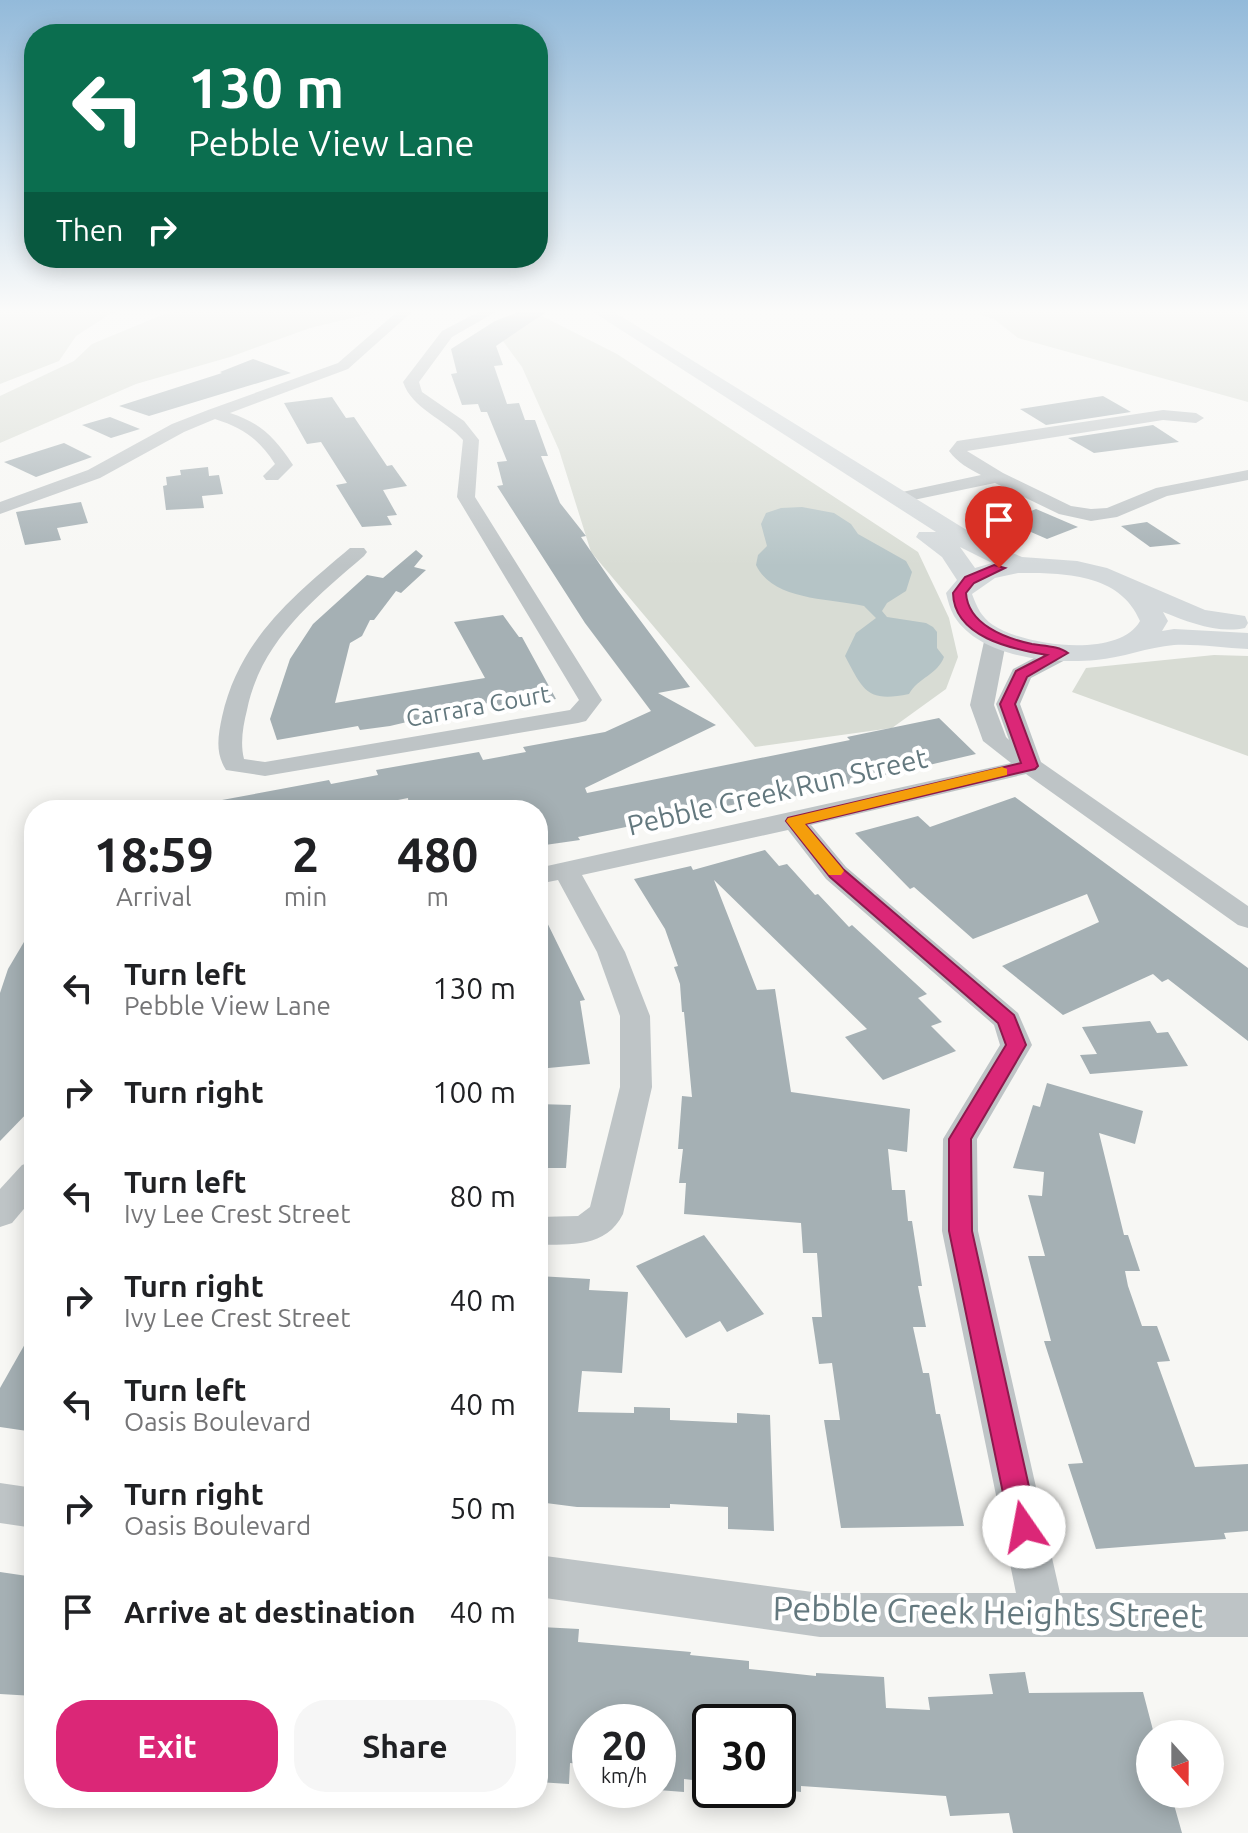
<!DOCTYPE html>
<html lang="en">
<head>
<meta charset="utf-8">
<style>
  body { margin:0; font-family:Ubuntu,sans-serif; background:#f6f6f6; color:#202124; height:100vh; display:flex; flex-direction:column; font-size:30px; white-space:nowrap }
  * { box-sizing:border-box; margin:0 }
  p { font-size:26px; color:#757577 }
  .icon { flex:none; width:44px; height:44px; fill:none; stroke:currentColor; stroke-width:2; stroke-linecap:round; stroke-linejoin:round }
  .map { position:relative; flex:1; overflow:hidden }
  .drawer { position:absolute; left:24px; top:800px; width:524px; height:1008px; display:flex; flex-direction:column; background:#fff; border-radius:32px; box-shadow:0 4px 20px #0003 }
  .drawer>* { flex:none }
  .banner { position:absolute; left:24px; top:24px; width:524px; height:244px; border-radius:32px; box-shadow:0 4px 20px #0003; background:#0b6e4f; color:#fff; overflow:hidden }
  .needle { width:52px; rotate:159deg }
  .buttons { position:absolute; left:1136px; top:1720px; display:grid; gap:16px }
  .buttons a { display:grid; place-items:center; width:88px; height:88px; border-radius:50%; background:#fff; box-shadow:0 4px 20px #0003; font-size:40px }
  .speed { position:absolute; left:572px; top:1704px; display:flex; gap:16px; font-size:40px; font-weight:700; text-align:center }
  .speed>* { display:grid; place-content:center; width:104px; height:104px; border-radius:50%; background:#fff; box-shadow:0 4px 20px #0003; line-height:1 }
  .speed small { font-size:20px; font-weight:400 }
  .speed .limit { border:4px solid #111; border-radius:12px; background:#fff; color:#111 }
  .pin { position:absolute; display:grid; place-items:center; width:68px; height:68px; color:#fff; margin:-82px -34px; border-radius:50% 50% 50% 0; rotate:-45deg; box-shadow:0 0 8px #0007 }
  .pin .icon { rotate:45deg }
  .me { position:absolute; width:88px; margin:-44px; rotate:348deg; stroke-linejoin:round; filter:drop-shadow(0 0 6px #0008) }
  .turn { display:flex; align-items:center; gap:28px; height:168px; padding:0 32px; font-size:36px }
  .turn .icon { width:104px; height:104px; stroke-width:2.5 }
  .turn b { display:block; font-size:56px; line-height:68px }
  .then { display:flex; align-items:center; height:76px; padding:0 32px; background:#0003; gap:16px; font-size:30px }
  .eta { display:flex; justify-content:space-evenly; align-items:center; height:136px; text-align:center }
  .eta b { font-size:48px; font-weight:700; line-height:56px }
  .button { display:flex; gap:16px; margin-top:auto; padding:16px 32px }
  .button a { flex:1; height:92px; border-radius:32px; background:#db2777; color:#fff; font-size:32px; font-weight:700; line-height:92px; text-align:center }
  .button a+a { background:#f6f6f6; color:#202124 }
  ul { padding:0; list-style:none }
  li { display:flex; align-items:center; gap:24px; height:104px; padding:0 32px }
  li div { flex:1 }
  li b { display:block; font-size:30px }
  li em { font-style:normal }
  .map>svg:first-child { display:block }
  .green { fill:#d8dcd4 }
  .water { fill:#b5c4c6 }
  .building { fill:#a5b0b4 }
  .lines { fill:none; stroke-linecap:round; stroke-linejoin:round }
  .minor { fill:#bec4c6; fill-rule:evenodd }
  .major { fill:#d4d9db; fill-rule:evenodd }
  .route { fill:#db2777; stroke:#8e194d; stroke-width:2 }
  .slow { fill:#f59e0b }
  .labels { text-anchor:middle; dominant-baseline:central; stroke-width:8; stroke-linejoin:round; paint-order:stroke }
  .far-street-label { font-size:24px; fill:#63787e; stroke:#fff }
  .street-label { font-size:28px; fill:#63787e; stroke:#fff }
  .near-street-label { font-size:34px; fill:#63787e; stroke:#fff }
</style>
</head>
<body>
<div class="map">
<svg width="1248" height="1833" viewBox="0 0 1248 1833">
  <rect width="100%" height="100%" fill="#f7f7f4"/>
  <g class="green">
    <polygon points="0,310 134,310 110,314 76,336 59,361 0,384"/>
    <polygon points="174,310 385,310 310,328 230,357 136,384 0,443 0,396 74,361 92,344"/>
    <polygon points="978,310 1248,310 1248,402 1018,338 994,319 979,314"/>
    <polygon points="538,314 617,354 918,552 949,618 958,657 946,689 892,728 755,747 591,552 559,450 522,367 500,337"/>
    <polygon points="1214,655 1248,656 1248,756 1072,692 1086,668"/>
  </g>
  <path class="water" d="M802,507l32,6 17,11 7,10 48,27 6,11 -6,19 -19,12 -5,8 5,6 39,6 7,4 4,5v16l7,9c-6,17 -26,21 -35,37 -42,9 -46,-4 -64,-38l11,-23 20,-15 -12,-12c-34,-8 -91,-5 -108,-41l2,-10 9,-9 -6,-22 5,-11 15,-5z"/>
  <g class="building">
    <polygon points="523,310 549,310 496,346 503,365 494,366 507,404 519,403 525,420 535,420 548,456 541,456 560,503 586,536 581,537 616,588 690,687 658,693 716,725 585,788 587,793 850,740 847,737 939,718 976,754 788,798 785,794 578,837 580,840 538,846 538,810 409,810 408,798 348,810 223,810 222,800 329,780 331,784 378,775 376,770 479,752 483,760 526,752 523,747 605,732 651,711 585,623 497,486 503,485 497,462 507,461 487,412 481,412 478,404 462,405 451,374 457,373 451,349 495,321"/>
    <polygon points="253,359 291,373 149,416 119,406 222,373 220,372"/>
    <polygon points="1103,396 1131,412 1046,425 1020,409"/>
    <polygon points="332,397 346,418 354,417 387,466 392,465 407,486 383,490 397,515 387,516 392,525 362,527 336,485 347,483 321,442 307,444 284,403"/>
    <polygon points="110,417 140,429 111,438 82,425"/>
    <polygon points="1153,425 1179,442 1094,453 1068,438"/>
    <polygon points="64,443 92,457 36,477 4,462"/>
    <polygon points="208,467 209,476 219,475 223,494 202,496 204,508 166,510 163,486 167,485 166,477 181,475 180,470"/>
    <polygon points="81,502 88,523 57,528 61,540 25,545 16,512"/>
    <polygon points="1036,509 1078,527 1047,539 1006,521"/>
    <polygon points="1147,522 1181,544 1150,547 1121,526"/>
    <polygon points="416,550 423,556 414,567 426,570 401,593 396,591 374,620 370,620 362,636 350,643 335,703 485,678 454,622 503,615 519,637 522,637 556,699 500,708 496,701 390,726 360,730 358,726 277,740 270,719 290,659 313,624 367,575 383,578"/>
    <polygon points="1015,797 1248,968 1248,1041 1168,979 1162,982 1153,974 1063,1015 1002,966 1099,922 1087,894 973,939 914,887 910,889 855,833 918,816 930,827"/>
    <polygon points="765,850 779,866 787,864 815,895 818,894 849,927 852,925 927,994 918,998 942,1022 931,1026 956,1051 883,1080 845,1037 867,1029 714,880 757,990 775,989 791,1092 910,1109 907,1152 888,1149 892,1190 905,1190 908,1221 912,1221 922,1286 918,1286 926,1327 913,1327 923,1373 929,1373 936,1414 940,1414 964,1526 841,1528 824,1420 840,1420 832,1363 819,1364 812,1317 822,1317 817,1253 803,1253 801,1223 684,1214 686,1183 679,1183 683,1149 678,1149 682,1096 692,1097 684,1012 682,1012 680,984 674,967 678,966 665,929 634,879 691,866 693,870"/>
    <polygon points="538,904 585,1000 580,1001 590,1064 538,1069"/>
    <polygon points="34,925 34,1106 0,1141 0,993 8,969"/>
    <polygon points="1150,1021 1157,1033 1168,1032 1188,1066 1090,1074 1080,1055 1097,1054 1082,1027"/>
    <polygon points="1047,1083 1143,1111 1135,1144 1099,1133 1124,1235 1128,1235 1140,1271 1125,1271 1128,1286 1142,1326 1157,1326 1170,1361 1157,1362 1195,1467 1248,1464 1248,1531 1224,1533 1226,1539 1096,1549 1068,1464 1083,1463 1044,1341 1051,1341 1028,1256 1045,1256 1028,1195 1042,1196 1044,1172 1013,1168 1033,1105 1040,1107"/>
    <polygon points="538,1104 571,1105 566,1168 538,1168"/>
    <polygon points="704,1235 764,1314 727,1332 720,1321 686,1338 636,1266"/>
    <polygon points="538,1276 590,1279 589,1290 628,1292 622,1373 582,1371 578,1412 634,1413 634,1407 670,1408 670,1420 737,1423 737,1413 770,1415 774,1531 728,1529 728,1507 670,1504 670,1508 577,1507 538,1502"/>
    <polygon points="34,1328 34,1432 0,1427 0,1388"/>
    <polygon points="0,1572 34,1577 34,1696 0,1694"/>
    <polygon points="541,1627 579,1629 578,1642 691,1652 690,1655 749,1661 749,1669 816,1676 816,1673 884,1677 886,1708 930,1710 928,1697 993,1694 989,1674 1025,1672 1029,1693 1143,1692 1154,1734 1150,1734 1150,1794 1171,1794 1182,1833 1013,1833 1009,1813 950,1816 946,1796 801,1786 801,1792 778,1789 778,1722 710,1722 710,1782 684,1779 684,1792 658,1790 658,1722 590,1722 590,1765 570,1763 569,1784 538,1782"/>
  </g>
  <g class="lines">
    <g class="minor">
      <path d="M399,310h15l-66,59 -118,44c31,10 45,25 63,52l-15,15h-12l-3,-4 12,-12c-16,-25 -32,-36 -60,-45l-31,13 -84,46 -100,36v-12l88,-32 84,-46 36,-14 130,-47z"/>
      <path d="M482,310h17l-47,27 -33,45 3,10 42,29 15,19 -4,57 127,203 -16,21 -8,2 -313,53 -39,-6c-11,-17 -8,-34 -4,-53 17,-77 71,-121 128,-169h14l3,4 -3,4c-51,44 -103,85 -117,154 -4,16 -7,33 -3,49l21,3 305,-52 9,-10 -122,-203 6,-57c-18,-21 -51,-31 -60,-58l39,-51z"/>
      <path d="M1163,410l33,3 8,5 -8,5 -33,-3 -196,31 36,22 68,33 20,3 16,-1 49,-20 92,-18v10l-81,16 -50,21 -26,4 -32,-7 -64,-31 -96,20 -9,-5 3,-4 88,-19c-13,-7 -23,-12 -32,-24l8,-10z"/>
      <path d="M996,631l11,6 -13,68 12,32 3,3 -13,-36 17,-35 40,-21h16l3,5 -3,5 -38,20 -11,26 21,58 207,144v22l-10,-3 -212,-151 -215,51 35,42 172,146 14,32 -55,94 1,92 82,362h188v44h-428l-282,-40v-42l282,38h196l-74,-362 1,-92 57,-94 -6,-20 -168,-146 -38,-49 -206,45 43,77 25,64 2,71 -29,127c-17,34 -52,30 -85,31v-28l40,-1 12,-9 30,-120v-71l-23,-64 -39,-72 -20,4v-16l473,-105 -28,-22 -13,-36 15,-68z"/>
      <polygon points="34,1161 34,1197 12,1223 0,1227 0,1189 22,1165"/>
      <polygon points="0,1483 34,1488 34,1528 0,1523"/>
    </g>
    <path class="major" d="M590,310h21l375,232 36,15 55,4 30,7 98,42 40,6 3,7 -3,5c-27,6 -57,-6 -82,-16l5,9 -6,10 12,-2 74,4v16c-24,-1 -50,-5 -74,-4 -26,2 -52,13 -78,15 -44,4 -116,-2 -142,-44 -4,-7 -6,-15 -8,-23l11,-13 -15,-23 -26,-20 3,-5h17zM960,547l32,16 -17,5zM1018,573c45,0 102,0 122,48 -21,38 -116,25 -147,4 -12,-8 -16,-18 -21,-31l23,-16z"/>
  </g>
  <linearGradient id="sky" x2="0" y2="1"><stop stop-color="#93bada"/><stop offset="0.55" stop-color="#fbfbfa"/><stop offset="1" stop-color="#fbfbfa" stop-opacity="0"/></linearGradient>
  <rect width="1248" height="566" fill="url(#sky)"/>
  <path class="route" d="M994,565l11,3 -31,15 -8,10c2,31 38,45 66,51 12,2 27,2 36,9l-41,24 -12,27 23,62 -3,3 -230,55 38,45 171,146 12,30 -55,94 1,92 66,296 -4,9 -10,4 -10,-4 -4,-9 -61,-296v-92l57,-94 -8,-22 -168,-146 -44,-56 2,-3 233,-55 -21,-59 16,-33 31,-16c-36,-6 -93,-18 -94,-62l12,-16z"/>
  <polygon class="slow" points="1002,767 1007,769 1007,775 805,824 841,867 844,871 841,875 829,875 786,821 788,818"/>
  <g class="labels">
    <g class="far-street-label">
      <text transform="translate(478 706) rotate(-10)">Carrara Court</text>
    </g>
    <g class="street-label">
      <text transform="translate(777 791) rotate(-13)">Pebble Creek Run Street</text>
    </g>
    <g class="near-street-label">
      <text transform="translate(988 1611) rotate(1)">Pebble Creek Heights Street</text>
    </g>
  </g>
</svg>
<div class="buttons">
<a><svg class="needle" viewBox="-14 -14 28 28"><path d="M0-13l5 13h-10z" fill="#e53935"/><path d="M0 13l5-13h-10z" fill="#757577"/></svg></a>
</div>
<div class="speed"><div>20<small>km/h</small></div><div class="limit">30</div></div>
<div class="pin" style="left:999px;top:568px;background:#d93025"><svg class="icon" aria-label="arrive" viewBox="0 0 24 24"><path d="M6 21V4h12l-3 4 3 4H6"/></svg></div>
<svg class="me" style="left:1024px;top:1527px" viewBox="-20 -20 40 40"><circle r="19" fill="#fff"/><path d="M0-13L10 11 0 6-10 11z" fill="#db2777"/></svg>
<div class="banner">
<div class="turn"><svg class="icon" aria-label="left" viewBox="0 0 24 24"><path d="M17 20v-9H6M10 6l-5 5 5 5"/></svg><div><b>130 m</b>Pebble View Lane</div></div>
<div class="then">Then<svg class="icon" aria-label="right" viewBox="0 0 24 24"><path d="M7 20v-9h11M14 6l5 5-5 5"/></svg></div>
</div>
<section class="drawer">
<div class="eta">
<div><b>18:59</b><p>Arrival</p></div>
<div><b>2</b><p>min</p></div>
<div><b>480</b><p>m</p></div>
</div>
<ul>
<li><svg class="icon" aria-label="left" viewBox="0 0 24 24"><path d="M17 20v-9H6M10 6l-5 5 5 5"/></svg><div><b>Turn left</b><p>Pebble View Lane</p></div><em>130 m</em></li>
<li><svg class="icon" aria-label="right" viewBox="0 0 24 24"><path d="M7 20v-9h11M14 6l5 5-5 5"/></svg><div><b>Turn right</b></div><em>100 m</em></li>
<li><svg class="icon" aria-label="left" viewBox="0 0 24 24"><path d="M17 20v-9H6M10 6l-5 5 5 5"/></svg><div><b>Turn left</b><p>Ivy Lee Crest Street</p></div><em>80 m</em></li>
<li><svg class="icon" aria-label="right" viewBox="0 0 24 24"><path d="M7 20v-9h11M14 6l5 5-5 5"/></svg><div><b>Turn right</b><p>Ivy Lee Crest Street</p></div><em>40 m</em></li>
<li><svg class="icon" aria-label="left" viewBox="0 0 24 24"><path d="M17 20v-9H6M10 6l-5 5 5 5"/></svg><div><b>Turn left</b><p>Oasis Boulevard</p></div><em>40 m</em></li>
<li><svg class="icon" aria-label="right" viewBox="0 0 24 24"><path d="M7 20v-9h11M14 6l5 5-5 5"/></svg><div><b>Turn right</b><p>Oasis Boulevard</p></div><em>50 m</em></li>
<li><svg class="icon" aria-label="arrive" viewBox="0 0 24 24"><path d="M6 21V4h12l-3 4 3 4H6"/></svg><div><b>Arrive at destination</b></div><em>40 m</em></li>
</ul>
<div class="button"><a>Exit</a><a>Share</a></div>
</section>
</div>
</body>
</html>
